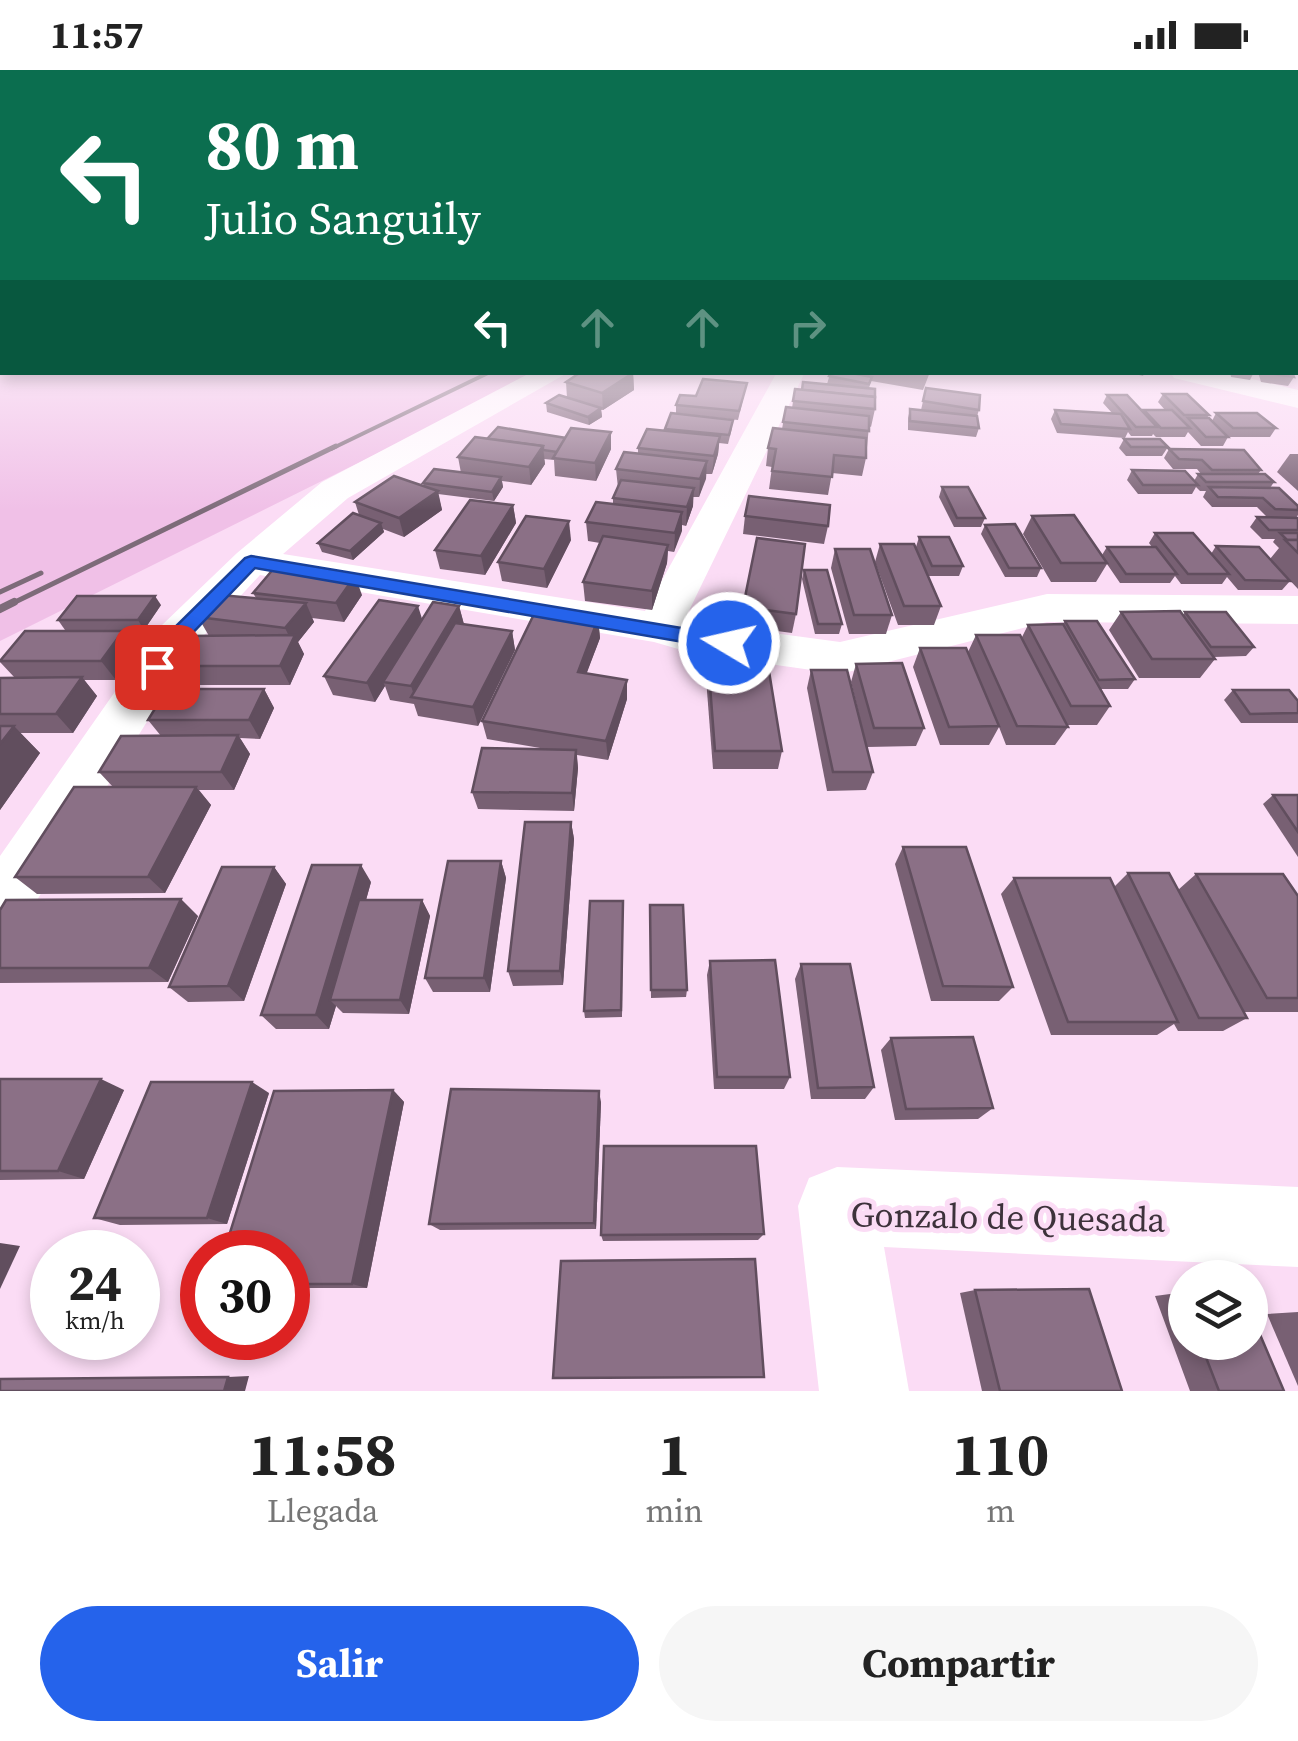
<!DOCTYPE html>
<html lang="es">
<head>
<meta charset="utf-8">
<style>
  body { margin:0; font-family:"Source Serif 4",serif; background:#f6f6f6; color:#222; height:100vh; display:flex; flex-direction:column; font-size:38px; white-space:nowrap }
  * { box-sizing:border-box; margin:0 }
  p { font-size:32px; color:#767676 }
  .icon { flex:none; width:55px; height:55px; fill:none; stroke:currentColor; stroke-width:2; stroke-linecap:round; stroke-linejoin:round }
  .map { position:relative; height:1321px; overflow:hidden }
  .side { display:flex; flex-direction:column; background:#fff; flex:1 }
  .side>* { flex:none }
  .hud { position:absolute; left:0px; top:0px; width:1300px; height:305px; box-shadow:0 5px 15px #0003; background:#0b6e4f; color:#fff; overflow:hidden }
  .controls { position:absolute; left:1168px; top:1190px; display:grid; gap:20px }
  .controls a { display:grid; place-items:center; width:100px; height:100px; border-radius:50%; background:#fff; box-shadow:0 5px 15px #0003; font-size:50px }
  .speed { position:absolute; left:30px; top:1160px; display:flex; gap:20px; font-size:50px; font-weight:700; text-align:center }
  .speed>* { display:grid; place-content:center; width:130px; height:130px; border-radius:50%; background:#fff; box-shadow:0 5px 15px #0003; line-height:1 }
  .speed small { font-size:25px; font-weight:400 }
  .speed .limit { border:15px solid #d22; background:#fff; color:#111 }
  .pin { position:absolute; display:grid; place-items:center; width:85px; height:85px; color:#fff; margin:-42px; border-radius:20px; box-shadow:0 5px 15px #0006 }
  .me { position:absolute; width:110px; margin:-55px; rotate:279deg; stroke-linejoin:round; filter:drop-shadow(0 0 8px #0008) }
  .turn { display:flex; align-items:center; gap:35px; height:210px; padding:0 40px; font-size:45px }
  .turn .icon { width:130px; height:130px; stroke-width:2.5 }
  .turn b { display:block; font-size:70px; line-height:85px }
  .lanes { display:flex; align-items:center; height:95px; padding:0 40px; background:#0003; justify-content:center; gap:50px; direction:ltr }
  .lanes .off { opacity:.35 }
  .eta { display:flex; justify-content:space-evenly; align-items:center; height:170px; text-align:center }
  .eta b { font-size:60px; font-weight:700; line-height:70px }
  .action { display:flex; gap:20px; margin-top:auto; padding:20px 40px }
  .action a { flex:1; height:115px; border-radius:60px; background:#2563eb; color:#fff; font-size:40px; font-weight:700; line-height:115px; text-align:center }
  .action a+a { background:#f6f6f6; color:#222 }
  .status { display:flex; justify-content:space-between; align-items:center; height:70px; padding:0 50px; background:#fff; direction:ltr }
  .status svg { height:28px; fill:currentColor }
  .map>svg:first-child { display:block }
  .green { fill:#f0c0e7 }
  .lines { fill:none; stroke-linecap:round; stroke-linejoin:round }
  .minor { fill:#fff; fill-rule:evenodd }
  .rail-far2 { stroke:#7d6b79; stroke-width:4 }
  .rail-far1 { stroke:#7d6b79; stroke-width:5 }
  .rail { stroke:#7d6b79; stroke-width:8 }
  .wall { fill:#786073 }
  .shaded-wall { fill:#614e5e }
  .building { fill:#8b7086; stroke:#614e5e; stroke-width:2.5 }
  .route { fill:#2563eb; stroke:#184099; stroke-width:2.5 }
  .labels { text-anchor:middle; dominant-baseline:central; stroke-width:10; stroke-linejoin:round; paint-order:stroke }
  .near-street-label { font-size:35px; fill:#3d323b; stroke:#fbdcf5 }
</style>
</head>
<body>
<div class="status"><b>11:57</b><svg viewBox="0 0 49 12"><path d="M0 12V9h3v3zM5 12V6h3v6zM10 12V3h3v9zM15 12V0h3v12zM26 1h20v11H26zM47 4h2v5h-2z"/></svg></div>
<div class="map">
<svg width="1298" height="1321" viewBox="0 0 1298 1321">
  <rect width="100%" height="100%" fill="#fbdcf5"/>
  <polygon class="green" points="0,256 2,302 539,303 0,571"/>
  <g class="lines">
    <g class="minor">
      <polygon points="532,302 569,302 348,428 283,484 645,541 777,302 805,302 684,551 840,572 1047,524 1298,526 1298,554 1047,552 840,604 692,583 654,572 260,505 193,577 21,856 0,864 0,786 161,556 237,483 322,412"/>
      <polygon points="1170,302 1223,302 1298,320 1298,338 1174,308"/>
      <polygon points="837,1097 1298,1117 1298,1197 884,1177 909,1321 819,1321 798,1136 809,1108"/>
    </g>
    <polyline class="rail-far2" points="331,379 490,302"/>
    <g class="rail-far1">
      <polyline points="0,522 41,503"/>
      <polyline points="9,535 336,376"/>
    </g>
    <polyline class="rail" points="0,539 14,532"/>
  </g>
  <g class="wall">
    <polygon points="823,302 930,302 923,320 871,311 869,318 875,339 871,357 869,356 866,388 862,406 832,403 828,425 769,419 772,397 766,396 768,378 782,359 786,337 792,338 795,319 802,320 827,314 830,304"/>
    <polygon points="1127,302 1145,302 1143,306"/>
    <polygon points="1230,302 1254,302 1250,310 1231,307"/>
    <polygon points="1258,302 1292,302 1294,307 1288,316 1261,312"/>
    <polygon points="633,303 634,320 603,340 601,340 602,347 589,355 547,342 546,333 567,328 566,312"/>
    <polygon points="747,313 738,350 676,343 676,335 696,326"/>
    <polygon points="926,318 979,340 977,346 979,358 976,367 908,360 908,348 910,339 921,340"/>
    <polygon points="1163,324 1209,345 1207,348 1212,351 1216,343 1276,358 1270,367 1228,367 1223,376 1201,376 1188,362 1185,367 1156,367 1153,364 1152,366 1131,366 1128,362 1125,368 1057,363 1051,349 1055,340 1112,343 1103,333 1107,325 1143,342 1144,340 1165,340 1158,332"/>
    <polygon points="732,358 728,374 719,373 718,384 712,404 706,404 699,427 693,427 693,436 686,456 682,455 674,482 668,481 667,493 652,540 585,531 583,512 600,473 588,471 586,452 613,434 613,428 618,418 616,399 638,383 638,378 665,361 665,359"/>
    <polygon points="611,362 611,379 596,411 555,406 554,390 544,389 545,394 531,415 502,411 503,417 494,431 438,424 442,440 404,467 383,459 384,462 353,490 322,482 318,473 359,445 355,432 424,417 423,413 461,403 458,387 487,369 566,368"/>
    <polygon points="1124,369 1168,377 1162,386 1126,386 1119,378"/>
    <polygon points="1169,379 1261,400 1258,404 1274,412 1270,418 1298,436 1298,445 1296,448 1298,448 1298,519 1270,489 1279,478 1273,472 1275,469 1262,469 1250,457 1257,447 1267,447 1257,437 1212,437 1203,427 1206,421 1200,421 1196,417 1192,424 1138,424 1127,410 1132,400 1194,411 1198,404 1201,404 1197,399 1173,399 1164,388"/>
    <polygon points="1290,384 1298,384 1298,421 1277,402"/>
    <polygon points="942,417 985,448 981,457 954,457 939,427"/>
    <polygon points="513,435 516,453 485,505 440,499 435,480"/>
    <polygon points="745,446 828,456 824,474 743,464"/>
    <polygon points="1032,446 1102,485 1107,477 1152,477 1149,473 1155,463 1211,484 1216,476 1290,511 1282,520 1238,520 1227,507 1222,514 1181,514 1175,506 1170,513 1120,513 1107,494 1096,512 1051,512 1023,464"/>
    <polygon points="985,455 1041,498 1037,507 1005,507 981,464"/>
    <polygon points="919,467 963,496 959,506 928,506 941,536 934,555 898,555 875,492 880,474 916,477"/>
    <polygon points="571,470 547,518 502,511 498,492"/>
    <polygon points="835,479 892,545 886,564 849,564 831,498"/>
    <polygon points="804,500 842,554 839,564 815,564 802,509"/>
    <polygon points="253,523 362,525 344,552 312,548 314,552 298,572 304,584 290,615 184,615 170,596 209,566 198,547 256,528"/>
    <polygon points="161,535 144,560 65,560 58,550"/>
    <polygon points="459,536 464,554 512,561 515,580 478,656 418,646 414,634 390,630 385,616 375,632 333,625 324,606 422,549"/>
    <polygon points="743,537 796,544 792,563 741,556"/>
    <polygon points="1121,542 1183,545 1185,542 1254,577 1246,586 1214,587 1215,589 1200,608 1139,608 1109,560"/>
    <polygon points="598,549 600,568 586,604 627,629 608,690 577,685 578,698 574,741 478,739 472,722 546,679 487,669 482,651"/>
    <polygon points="1065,551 1135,609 1128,619 1101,619 1110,636 1097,655 1067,655 1068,657 1055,675 1006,675 999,657 989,675 940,675 913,597 920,578 968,582 976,565 1022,567 1028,555 1063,554"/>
    <polygon points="136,580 116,610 84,610 97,626 73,663 20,663 40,683 0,740 0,608 15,608 0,592"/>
    <polygon points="708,589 782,681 778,699 713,699 706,608"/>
    <polygon points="856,594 924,658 916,676 867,677 851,612"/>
    <polygon points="811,600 873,702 866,720 827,721 807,618"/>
    <polygon points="264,619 274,638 260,669 240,668 250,684 234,720 199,720 211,735 165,823 37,824 15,807 113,717 99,702 161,666 148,650"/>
    <polygon points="1233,620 1298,631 1298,653 1241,653 1224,630"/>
    <polygon points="1273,725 1298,725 1298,787 1263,734"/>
    <polygon points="571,752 574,769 563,915 513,916 508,901"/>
    <polygon points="903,777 1013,917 999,931 931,931 895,794"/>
    <polygon points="501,791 506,808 490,922 433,922 425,908"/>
    <polygon points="274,797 286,814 244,931 188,932 169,917"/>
    <polygon points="1128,803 1178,820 1196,804 1298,826 1298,942 1244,942 1247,948 1223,961 1178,961 1174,954 1157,965 1051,965 1001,824 1014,808 1114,817"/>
    <polygon points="371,812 366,830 422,830 430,846 409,944 343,943 336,936 329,959 276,959 261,945"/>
    <polygon points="650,835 687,920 686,927 651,928"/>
    <polygon points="623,839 622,947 585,948 584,941"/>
    <polygon points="0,840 198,846 168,912 0,913"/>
    <polygon points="710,891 790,1007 784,1019 714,1019 707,905"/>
    <polygon points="801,894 874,1017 865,1029 811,1029 795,909"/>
    <polygon points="891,968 993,1038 978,1049 895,1050 881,980"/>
    <polygon points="0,1009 124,1020 84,1109 0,1110"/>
    <polygon points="393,1020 404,1032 367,1218 288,1218 288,1182"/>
    <polygon points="269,1023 227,1154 120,1155 94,1148"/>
    <polygon points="601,1032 596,1159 440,1160 429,1154"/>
    <polygon points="764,1164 758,1170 603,1171 601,1165"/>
    <polygon points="975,1220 1122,1321 982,1321 960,1223"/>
    <polygon points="1185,1222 1185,1272 1250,1272 1284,1321 1190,1321 1155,1226"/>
    <polygon points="1298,1242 1298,1316 1267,1244"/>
  </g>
  <g class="shaded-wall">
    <polygon points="633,303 634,320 603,340 602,323"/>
    <polygon points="601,338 602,347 589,355 588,347"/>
    <polygon points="611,362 611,379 596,411 595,393"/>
    <polygon points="720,366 718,384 712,404 714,386"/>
    <polygon points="543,376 545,394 531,415 529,397"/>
    <polygon points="707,391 706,409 699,427 700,409"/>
    <polygon points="501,407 503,417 494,431 492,422"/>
    <polygon points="694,418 693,436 686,456 687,437"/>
    <polygon points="438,421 442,440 404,467 399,448"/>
    <polygon points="513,435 516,453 485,505 481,486"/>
    <polygon points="682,442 682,461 674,482 675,463"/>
    <polygon points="569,451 571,470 547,518 544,499"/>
    <polygon points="381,453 384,462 353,490 350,481"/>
    <polygon points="668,475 667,493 652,540 652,521"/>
    <polygon points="355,506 362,525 344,552 336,533"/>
    <polygon points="155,526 161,535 144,560 138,550"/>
    <polygon points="306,533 314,552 298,572 304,584 290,615 280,596 292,572 285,558"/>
    <polygon points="418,536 424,555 383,612 385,616 375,632 367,613"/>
    <polygon points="459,536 464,555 415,628 411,616"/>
    <polygon points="598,549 600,568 580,621 578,602"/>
    <polygon points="123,561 136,580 116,610 101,591"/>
    <polygon points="512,561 515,580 478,656 473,637"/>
    <polygon points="82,607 97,626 73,663 56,644"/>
    <polygon points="627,610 627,629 608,690 606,671"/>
    <polygon points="264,619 274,638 260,669 249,650"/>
    <polygon points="14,656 40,683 0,740 0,674"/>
    <polygon points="238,665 250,684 234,720 221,702"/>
    <polygon points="576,680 578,698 574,741 572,723"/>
    <polygon points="196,717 211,735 165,823 148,807"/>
    <polygon points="571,752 574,769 563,915 560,901"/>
    <polygon points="501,791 506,808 490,922 484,908"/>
    <polygon points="361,795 371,812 338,930 330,930 336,936 329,959 316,945"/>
    <polygon points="274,797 286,814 244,931 228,916"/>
    <polygon points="181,829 198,846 168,912 149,898"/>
    <polygon points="422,830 430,846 409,944 400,930"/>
    <polygon points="101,1009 124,1020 84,1109 58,1101"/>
    <polygon points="252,1012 269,1023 227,1154 207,1148"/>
    <polygon points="393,1020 404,1032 367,1218 352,1214"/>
    <polygon points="599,1021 601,1032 596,1159 594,1153"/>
    <polygon points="0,1173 20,1176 0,1219"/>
    <polygon points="249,1306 245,1321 224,1321 228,1307"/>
  </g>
  <g class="building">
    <polygon points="581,302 631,302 633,303 602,323 566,312"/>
    <polygon points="831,302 846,302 872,307 869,314 829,306"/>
    <polygon points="1266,302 1292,302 1294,307 1267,303"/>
    <polygon points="703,309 747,313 739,341 676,335 680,325 696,326"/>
    <polygon points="803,312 875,319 875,327 802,320"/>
    <polygon points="926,318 980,325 979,340 923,331"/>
    <polygon points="795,319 875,327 875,339 793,331"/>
    <polygon points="1163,324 1187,324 1209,345 1184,345"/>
    <polygon points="559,325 601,338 588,347 546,333"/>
    <polygon points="1107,325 1127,325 1157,357 1136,357"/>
    <polygon points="786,337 869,346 869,361 783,352"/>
    <polygon points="910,339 977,346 979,358 910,351"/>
    <polygon points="1055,340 1121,344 1130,359 1061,354"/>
    <polygon points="1144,340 1172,340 1190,358 1161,358"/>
    <polygon points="671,343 733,350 729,365 665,359"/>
    <polygon points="1216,343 1257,343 1276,358 1233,358"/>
    <polygon points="1188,348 1209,348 1228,367 1206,367"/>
    <polygon points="498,357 566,368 557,382 543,380 543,376 487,369"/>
    <polygon points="571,358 611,362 595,393 553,388"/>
    <polygon points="773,358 866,368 866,388 834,385 832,407 772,401 776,379 768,378"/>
    <polygon points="647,359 720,366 714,386 638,378"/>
    <polygon points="475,367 543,376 529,397 458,387"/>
    <polygon points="1124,369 1160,369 1168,377 1131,377"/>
    <polygon points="1169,379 1244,380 1261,400 1212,400 1202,390 1179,389"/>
    <polygon points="624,382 707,391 700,409 616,399"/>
    <polygon points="434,399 501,407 492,422 423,413"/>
    <polygon points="1132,400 1185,401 1198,415 1143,415"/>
    <polygon points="1198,404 1265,404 1274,412 1206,412"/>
    <polygon points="394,406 438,421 399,448 355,432"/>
    <polygon points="621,410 694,418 687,437 613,428"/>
    <polygon points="942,417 968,417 985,448 957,448"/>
    <polygon points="1209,417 1279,418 1298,436 1298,440 1275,439 1263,428 1218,427"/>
    <polygon points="749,426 830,435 828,456 745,446"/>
    <polygon points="470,430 513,435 481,486 435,480"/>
    <polygon points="596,432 682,442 675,463 586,452"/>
    <polygon points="353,443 381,453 350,481 318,473"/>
    <polygon points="1074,445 1107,493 1061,493 1032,446"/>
    <polygon points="526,446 569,451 544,499 498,492"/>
    <polygon points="1257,447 1298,448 1298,460 1269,460"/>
    <polygon points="1015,454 1041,498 1009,498 985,455"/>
    <polygon points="1155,463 1193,463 1229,504 1188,504"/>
    <polygon points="1280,463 1298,463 1298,470 1287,470"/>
    <polygon points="603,466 668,475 652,521 583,512"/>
    <polygon points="919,467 949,467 963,496 932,496"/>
    <polygon points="757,468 805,474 796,544 743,537"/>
    <polygon points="1285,470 1298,470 1298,483"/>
    <polygon points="880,474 914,474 941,536 904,536"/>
    <polygon points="1216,476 1259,477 1290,511 1245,510"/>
    <polygon points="1107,477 1156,477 1177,504 1126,504"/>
    <polygon points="835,479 870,479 892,545 854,545"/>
    <polygon points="275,497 355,506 336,533 253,523"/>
    <polygon points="804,500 827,500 842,554 818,554"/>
    <polygon points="220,525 306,533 285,558 198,547"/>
    <polygon points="77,526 155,526 138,550 58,550"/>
    <polygon points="379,530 418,536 367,613 324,606"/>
    <polygon points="433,532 459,536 411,616 383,612"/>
    <polygon points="536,540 598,549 578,602 627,610 606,671 482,651"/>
    <polygon points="1180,541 1215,589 1152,589 1121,542"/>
    <polygon points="1185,542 1226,542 1254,577 1211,577"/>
    <polygon points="1065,551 1097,551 1135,609 1099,610"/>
    <polygon points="455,553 512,561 473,637 411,627"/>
    <polygon points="1063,554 1110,636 1071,636 1028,555"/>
    <polygon points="25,561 123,561 101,591 0,591"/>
    <polygon points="295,565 280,596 170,596 189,566"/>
    <polygon points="976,565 1020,565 1068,657 1017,656"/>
    <polygon points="920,578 966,578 999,656 949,657"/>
    <polygon points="708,589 767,589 782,681 715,681"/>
    <polygon points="902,593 924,658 874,658 856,594"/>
    <polygon points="811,600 847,600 873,702 833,702"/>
    <polygon points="82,607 56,644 0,644 0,608"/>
    <polygon points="167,619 264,619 249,650 148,650"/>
    <polygon points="1233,620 1289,620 1298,631 1298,643 1250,644"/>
    <polygon points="0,656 14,656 0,674"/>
    <polygon points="238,665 221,702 99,702 121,666"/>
    <polygon points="482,678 576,680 572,723 472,722"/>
    <polygon points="74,717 196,717 148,807 15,807"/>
    <polygon points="1273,725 1298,725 1298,762"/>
    <polygon points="525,752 571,752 560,901 508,901"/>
    <polygon points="903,777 966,777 1013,917 943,916"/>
    <polygon points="448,791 501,791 484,908 425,908"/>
    <polygon points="312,795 361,795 316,945 261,945"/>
    <polygon points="222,797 274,797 228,916 169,917"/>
    <polygon points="1128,803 1169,803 1247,948 1199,948"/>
    <polygon points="1196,804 1283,804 1298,826 1298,928 1267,928"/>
    <polygon points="1014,808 1110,808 1178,952 1068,952"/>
    <polygon points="181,829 149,898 0,898 0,840 6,830"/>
    <polygon points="359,830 422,830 400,930 330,930"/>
    <polygon points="590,831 623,831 621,940 584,941"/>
    <polygon points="650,835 683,835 687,920 651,920"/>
    <polygon points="775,890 790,1007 717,1007 710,891"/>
    <polygon points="801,894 850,894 874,1017 818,1018"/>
    <polygon points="973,967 993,1038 906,1039 891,968"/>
    <polygon points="0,1009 101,1009 58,1101 0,1101"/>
    <polygon points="151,1012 252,1012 207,1148 94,1148"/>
    <polygon points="451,1019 599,1021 594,1153 429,1154"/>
    <polygon points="393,1020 352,1214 288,1214 288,1182 224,1182 274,1021"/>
    <polygon points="604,1076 756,1076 764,1164 601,1165"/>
    <polygon points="755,1189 764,1307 553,1308 561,1191"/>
    <polygon points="1089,1219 1122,1321 1000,1321 975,1220"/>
    <polygon points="1250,1241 1284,1321 1219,1321 1200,1272 1250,1272"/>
    <polygon points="228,1307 224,1321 0,1321 0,1309"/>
  </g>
  <linearGradient id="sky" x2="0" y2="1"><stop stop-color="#95a0d1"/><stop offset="0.58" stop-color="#fdeffa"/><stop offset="1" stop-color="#fdeffa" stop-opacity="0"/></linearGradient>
  <rect width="1298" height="441" fill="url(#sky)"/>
  <polygon class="route" points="251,486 729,566 739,573 729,580 255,498 184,572 165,602 150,602 147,597 170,562 245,488"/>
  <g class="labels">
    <g class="near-street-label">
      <text transform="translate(1008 1147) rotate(1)">Gonzalo de Quesada</text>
    </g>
  </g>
</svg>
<div class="controls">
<a><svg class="icon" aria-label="layers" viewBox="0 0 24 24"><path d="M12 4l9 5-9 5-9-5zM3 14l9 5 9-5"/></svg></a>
</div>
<div class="speed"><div>24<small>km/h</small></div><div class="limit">30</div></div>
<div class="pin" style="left:157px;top:597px;background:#d93025"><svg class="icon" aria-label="arrive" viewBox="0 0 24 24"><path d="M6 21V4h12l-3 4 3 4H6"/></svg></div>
<svg class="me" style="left:729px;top:573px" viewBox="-20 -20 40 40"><circle r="17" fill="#2563eb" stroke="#fff" stroke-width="3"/><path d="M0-11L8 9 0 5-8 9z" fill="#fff"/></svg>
<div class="hud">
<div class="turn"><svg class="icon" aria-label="left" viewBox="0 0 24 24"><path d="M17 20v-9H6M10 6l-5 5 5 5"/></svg><div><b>80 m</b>Julio Sanguily</div></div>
<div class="lanes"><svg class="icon" aria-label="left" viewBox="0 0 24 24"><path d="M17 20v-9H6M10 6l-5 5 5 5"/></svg><svg class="icon off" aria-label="ahead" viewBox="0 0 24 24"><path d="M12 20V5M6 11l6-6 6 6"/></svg><svg class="icon off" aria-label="ahead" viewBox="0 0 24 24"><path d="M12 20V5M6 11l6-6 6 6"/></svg><svg class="icon off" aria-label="right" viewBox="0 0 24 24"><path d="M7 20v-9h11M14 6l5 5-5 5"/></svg></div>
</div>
</div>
<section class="side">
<div class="eta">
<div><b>11:58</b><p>Llegada</p></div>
<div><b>1</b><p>min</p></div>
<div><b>110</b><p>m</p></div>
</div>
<div class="action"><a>Salir</a><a>Compartir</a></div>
</section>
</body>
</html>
